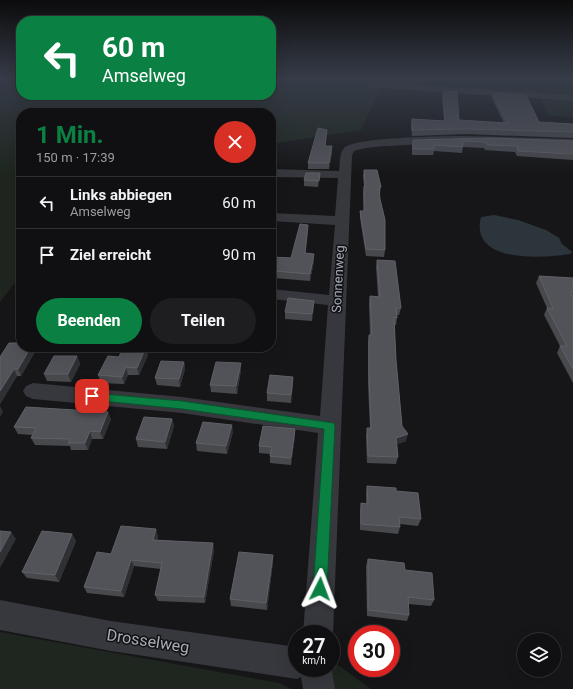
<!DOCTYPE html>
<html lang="de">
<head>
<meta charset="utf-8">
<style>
  body { margin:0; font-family:Roboto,sans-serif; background:#1e1e20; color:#f1f3f6; height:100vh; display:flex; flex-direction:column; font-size:15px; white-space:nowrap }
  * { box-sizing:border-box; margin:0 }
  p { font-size:13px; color:#9c9d9f }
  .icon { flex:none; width:22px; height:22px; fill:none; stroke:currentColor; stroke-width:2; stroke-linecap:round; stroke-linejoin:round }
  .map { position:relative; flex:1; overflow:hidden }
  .drawer { position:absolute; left:16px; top:108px; width:260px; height:244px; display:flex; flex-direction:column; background:#101012; border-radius:16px; box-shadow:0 4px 16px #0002,0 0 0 1px #303032 }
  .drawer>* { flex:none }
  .hud { position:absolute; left:16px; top:16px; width:260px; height:84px; border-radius:16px; box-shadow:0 4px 16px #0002,0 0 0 1px #303032; background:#0b8043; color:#fff; overflow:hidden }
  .fabs { position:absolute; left:517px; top:633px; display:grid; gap:8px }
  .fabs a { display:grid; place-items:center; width:44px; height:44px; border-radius:50%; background:#101012; box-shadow:0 4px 16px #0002,0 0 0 1px #303032; font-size:20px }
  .speed { position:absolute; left:288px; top:625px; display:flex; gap:8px; font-size:20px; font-weight:700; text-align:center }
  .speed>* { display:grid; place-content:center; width:52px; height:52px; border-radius:50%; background:#101012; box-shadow:0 4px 16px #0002,0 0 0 1px #303032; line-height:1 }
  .speed small { font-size:10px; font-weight:400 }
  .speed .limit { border:6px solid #d22; background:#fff; color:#111 }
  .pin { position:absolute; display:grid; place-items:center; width:34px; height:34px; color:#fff; margin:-17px; border-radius:8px; box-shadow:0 2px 6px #0006 }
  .me { position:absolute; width:44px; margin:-22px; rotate:3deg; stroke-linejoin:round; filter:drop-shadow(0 0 3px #0008) }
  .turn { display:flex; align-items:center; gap:14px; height:84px; padding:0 20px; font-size:18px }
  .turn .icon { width:52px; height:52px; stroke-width:2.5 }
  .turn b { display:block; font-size:28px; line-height:34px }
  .round { display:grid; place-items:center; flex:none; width:42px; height:42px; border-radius:21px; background:#1e1e20 }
  .head { display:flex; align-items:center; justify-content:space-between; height:68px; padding:0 20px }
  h1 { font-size:24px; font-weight:700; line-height:30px; color:#0b8043 }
  .button { display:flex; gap:8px; margin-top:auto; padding:8px 20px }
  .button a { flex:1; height:46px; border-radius:24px; background:#0b8043; color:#fff; font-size:16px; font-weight:700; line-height:46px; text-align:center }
  .button a+a { background:#1e1e20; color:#f1f3f6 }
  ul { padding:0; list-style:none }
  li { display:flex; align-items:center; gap:12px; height:52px; padding:0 20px; border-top:1px solid #303032 }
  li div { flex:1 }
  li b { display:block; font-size:15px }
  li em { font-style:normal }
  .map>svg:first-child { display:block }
  .green { fill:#1e261f }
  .water { fill:#2c353c }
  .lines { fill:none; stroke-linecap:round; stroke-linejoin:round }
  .street { fill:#37383d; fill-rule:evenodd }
  .wall { fill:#47494d }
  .shaded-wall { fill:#2f3033 }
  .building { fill:#525359; stroke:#5f6168 }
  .route { fill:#0b8043; stroke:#07532c }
  .labels { text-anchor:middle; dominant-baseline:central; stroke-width:3; stroke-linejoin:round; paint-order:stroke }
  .street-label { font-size:13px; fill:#a8adb8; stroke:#111113 }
  .near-street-label { font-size:16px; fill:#a8adb8; stroke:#111113 }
</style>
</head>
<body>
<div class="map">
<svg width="573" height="689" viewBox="0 0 573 689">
  <rect width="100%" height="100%" fill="#161618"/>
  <g class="green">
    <polygon points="0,78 21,78 21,95 271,95 271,78 573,78 573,117 548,116 540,95 382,85 361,130 271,144 271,113 21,113 21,275 0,302"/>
    <polygon points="0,632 279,683 291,689 0,689"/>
    <polygon points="331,660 371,689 329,689"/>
  </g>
  <path class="water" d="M494,215l24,5 28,10 13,8 3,6 10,8 -2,2c-26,4 -101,10 -89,-37z"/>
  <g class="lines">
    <g class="street">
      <polygon points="369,82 573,95 573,101 366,87 366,83"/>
      <path d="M466,136l107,3v6c-56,-3 -112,-5 -168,0 -17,1 -36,1 -51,6l-2,4 -19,479 -2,6v-6h-28l15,-201 -136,-20 -149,-14 -7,-3 -3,-5 3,-5 7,-3 149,14 138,19 8,-111 -57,-6v-10l58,6 6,-70 -64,-4v-8l64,3 3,-38 -67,-1v-8l68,2c1,-7 0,-17 5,-23 10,-11 103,-12 122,-12z"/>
      <polygon points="0,600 111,621 297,647 297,668 331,668 331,666 335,689 303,689 301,677 297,679 111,651 0,630"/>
    </g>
  </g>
  <g class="wall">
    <polygon points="443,92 459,120 504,123 492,98 493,93 539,122 573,124 573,138 466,134 412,136 411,125 412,119 444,121 442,97"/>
    <polygon points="327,130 325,146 332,152 329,169 308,169 308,163"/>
    <polygon points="413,140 573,141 573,160 517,156 515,152 485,150 484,148 463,147 462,153 434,151 433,155 412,155 412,146"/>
    <polygon points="364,170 381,187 380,193 379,193 385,250 384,257 366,256 360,218 360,211 364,211 363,193 364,186 363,176"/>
    <polygon points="320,173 318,187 304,186 304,180"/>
    <polygon points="308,225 305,253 314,261 310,281 274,278 274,280 271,280 271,257 291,258"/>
    <polygon points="377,260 401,308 399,315 397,315 397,318 396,325 394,325 396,360 402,426 406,441 397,444 398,457 396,464 367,463 366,436 367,428 370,428 368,384 368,342 369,335 370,335 369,303 370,296 378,297 376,267"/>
    <polygon points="539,276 573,278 573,383 557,353 560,346 544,315 547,308 536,283"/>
    <polygon points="314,301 312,321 285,319 285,312"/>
    <polygon points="31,347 34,347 36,350 21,376 17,376 0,404 0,357"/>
    <polygon points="148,355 139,375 128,375 124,384 101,383 98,375 119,357"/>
    <polygon points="77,356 80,364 71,382 47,381 44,374"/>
    <polygon points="184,362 185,369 180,387 157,385 155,378"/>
    <polygon points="241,370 237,394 211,392 210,385"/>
    <polygon points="293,377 293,384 291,403 267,401 267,393"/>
    <polygon points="111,419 103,439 92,439 88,450 71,450 70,446 35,445 31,438 33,435 18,434 14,427"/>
    <polygon points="172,419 174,426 167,449 138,447 136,439"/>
    <polygon points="295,429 295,436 291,465 270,463 270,454 259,453 259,446"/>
    <polygon points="233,432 227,454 197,451 196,443"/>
    <polygon points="367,486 396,491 421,519 418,526 400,524 400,527 398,534 360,530 360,511 361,503 366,504 366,493"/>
    <polygon points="72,534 76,541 59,582 27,578 22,572"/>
    <polygon points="158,536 157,540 214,550 205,603 158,601 155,595 161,569 134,566 124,597 87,593 84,587 111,554"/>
    <polygon points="273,555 273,562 267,610 231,606 230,599"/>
    <polygon points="368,559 405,570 434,600 431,606 408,604 409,615 407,621 367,616 366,566"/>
  </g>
  <g class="shaded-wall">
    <polygon points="332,146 332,152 329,169 329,163"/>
    <polygon points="308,225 308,232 305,260 305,253"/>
    <polygon points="314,254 314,261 310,281 310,274"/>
    <polygon points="314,301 314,308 312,321 312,314"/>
    <polygon points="31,347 34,347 36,350 21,376 18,369"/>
    <polygon points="146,347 148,355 139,375 137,368"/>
    <polygon points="77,356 80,364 71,382 68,374"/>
    <polygon points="184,362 185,369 180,387 179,379"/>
    <polygon points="241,363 241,370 237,394 236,386"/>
    <polygon points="126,367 128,375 124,384 122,377"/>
    <polygon points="14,369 17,376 0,404 0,391"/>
    <polygon points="293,377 293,384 291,403 291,395"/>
    <polygon points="0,406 3,412 0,417"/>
    <polygon points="108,412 111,419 103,439 100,432"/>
    <polygon points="172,419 174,426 167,449 165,442"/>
    <polygon points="232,425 233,432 227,454 226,446"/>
    <polygon points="295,429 295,436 291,465 291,458"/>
    <polygon points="90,431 92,439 88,450 85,443"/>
    <polygon points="408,434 406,441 395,445 396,438"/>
    <polygon points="156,529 158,536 155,547 153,540"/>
    <polygon points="11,532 16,539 0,568 0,552"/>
    <polygon points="72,534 76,541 59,582 55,575"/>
    <polygon points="213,543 214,550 205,603 204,597"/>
    <polygon points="273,555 273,562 267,610 266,603"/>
    <polygon points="131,560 134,566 124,597 121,591"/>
  </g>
  <g class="building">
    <polygon points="443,92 457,92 459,120 508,123 493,93 526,95 539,122 573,124 573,132 467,129 412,130 412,119 445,121"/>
    <polygon points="318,128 327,130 325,146 332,146 329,163 308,163"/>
    <polygon points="490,138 573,141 573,154 518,151 517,146 487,145 486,142 462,141 463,147 434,145 434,149 413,149 413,140"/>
    <polygon points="364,170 377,170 381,187 379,187 380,199 385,220 385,250 366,249 360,211 364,211 364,186 365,186"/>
    <polygon points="306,173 320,173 319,181 304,180"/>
    <polygon points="300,224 308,225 305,253 314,254 310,274 274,271 274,273 271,273 271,257 291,258"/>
    <polygon points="377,260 395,261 401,308 396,308 397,318 394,317 396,360 402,426 408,434 396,438 398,457 368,456 367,428 371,428 369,377 369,335 372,335 370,296 380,297"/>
    <polygon points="539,276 573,278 573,292 570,292 573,297 573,369 560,346 567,346 547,308 553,308"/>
    <polygon points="288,298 314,301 312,314 285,312"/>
    <polygon points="9,343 21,343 21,347 31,347 18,369 14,369 0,391 0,357"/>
    <polygon points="123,347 146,347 137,368 126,367 122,377 98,375 108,356 119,357"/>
    <polygon points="54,356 77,356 68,374 44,374"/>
    <polygon points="161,361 184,362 179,379 155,378"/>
    <polygon points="216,362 241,363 236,386 210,385"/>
    <polygon points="270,375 293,377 291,395 267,393"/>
    <polygon points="26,407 108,412 100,432 90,431 85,443 68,443 70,439 31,438 36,428 14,427"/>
    <polygon points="144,417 172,419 165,442 136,439"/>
    <polygon points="203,422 232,425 226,446 196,443"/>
    <polygon points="263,426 295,429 291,458 270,456 272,447 259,446"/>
    <polygon points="367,486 396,488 396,491 418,493 421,519 399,517 400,527 361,524 361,503 368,504"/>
    <polygon points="121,526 156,529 153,540 213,543 204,597 155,595 162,563 131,560 121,591 84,587 97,552 111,554"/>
    <polygon points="0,531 11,532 0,552"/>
    <polygon points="42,531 72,534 55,575 22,572"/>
    <polygon points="239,552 273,555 266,603 230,599"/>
    <polygon points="368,559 404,563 405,570 432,573 434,600 408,597 409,615 368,610"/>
  </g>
  <linearGradient id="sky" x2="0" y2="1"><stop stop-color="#0c0c0d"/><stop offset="0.45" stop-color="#363c48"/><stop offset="1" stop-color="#363c48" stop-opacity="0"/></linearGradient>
  <rect width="573" height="174" fill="url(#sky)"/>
  <polygon class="route" points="92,393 182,401 334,423 335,426 327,589 325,594 320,596 316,594 313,589 324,429 182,409 92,400 87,396"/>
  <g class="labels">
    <g class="street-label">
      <text transform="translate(338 279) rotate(-87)">Sonnenweg</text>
    </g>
    <g class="near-street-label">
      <text transform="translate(148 641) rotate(9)">Drosselweg</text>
    </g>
  </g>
</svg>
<div class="fabs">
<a><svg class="icon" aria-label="layers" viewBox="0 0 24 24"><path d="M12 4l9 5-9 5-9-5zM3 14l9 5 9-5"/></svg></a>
</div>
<div class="speed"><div>27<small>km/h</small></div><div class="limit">30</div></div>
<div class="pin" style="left:92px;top:396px;background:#d93025"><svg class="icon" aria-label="arrive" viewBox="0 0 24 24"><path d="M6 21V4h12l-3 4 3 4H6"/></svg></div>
<svg class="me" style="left:320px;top:589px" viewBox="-20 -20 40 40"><path d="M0-17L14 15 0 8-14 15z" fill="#0b8043" stroke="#fff" stroke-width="4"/></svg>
<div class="hud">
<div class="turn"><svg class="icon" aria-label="left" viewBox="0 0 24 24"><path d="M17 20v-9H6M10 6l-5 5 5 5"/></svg><div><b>60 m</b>Amselweg</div></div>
</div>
<section class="drawer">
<div class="head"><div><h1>1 Min.</h1><p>150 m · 17:39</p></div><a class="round" style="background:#d93025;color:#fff"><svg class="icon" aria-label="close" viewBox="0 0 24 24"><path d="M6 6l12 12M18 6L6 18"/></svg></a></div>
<ul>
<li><svg class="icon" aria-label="left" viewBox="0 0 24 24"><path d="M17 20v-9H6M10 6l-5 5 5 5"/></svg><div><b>Links abbiegen</b><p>Amselweg</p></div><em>60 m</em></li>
<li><svg class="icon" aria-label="arrive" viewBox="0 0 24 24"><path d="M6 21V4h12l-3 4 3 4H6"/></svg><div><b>Ziel erreicht</b></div><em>90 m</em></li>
</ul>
<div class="button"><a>Beenden</a><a>Teilen</a></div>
</section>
</div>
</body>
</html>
